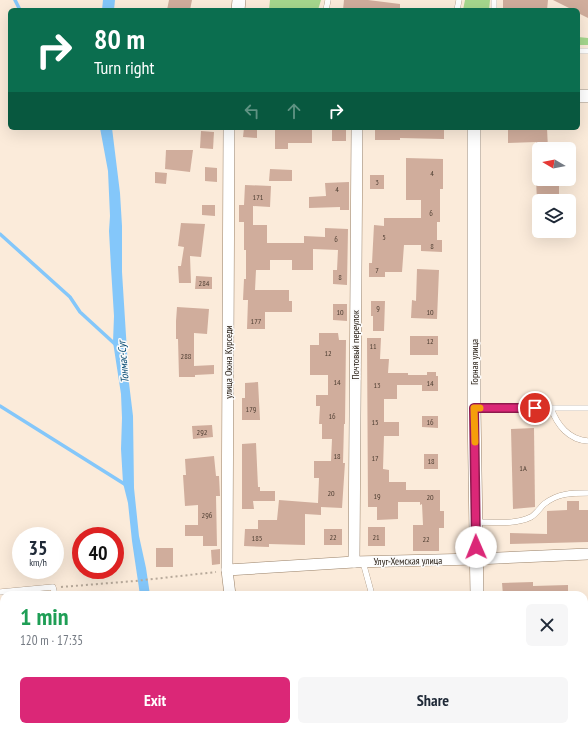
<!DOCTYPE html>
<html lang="en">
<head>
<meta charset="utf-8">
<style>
  body { margin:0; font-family:"PT Sans Narrow",sans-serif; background:#f6f6f7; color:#1f2937; height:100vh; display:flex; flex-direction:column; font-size:15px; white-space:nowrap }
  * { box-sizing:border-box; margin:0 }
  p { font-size:13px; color:#747a83 }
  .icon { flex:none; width:22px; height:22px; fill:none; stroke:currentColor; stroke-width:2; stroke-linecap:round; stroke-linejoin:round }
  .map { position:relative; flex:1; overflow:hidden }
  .sheet { position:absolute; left:0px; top:591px; width:588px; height:140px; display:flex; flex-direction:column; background:#fff; border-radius:12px 12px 0 0; box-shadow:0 4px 16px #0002 }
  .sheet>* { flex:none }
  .guide { position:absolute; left:8px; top:8px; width:572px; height:122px; border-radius:6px; box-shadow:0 4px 16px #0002; background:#0b6e4f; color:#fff; overflow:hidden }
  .needle { width:26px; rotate:280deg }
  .controls { position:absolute; left:532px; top:142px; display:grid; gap:8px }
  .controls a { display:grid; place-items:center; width:44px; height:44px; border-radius:6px; background:#fff; box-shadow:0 4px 16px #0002; font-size:20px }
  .speed { position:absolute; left:12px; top:527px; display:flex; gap:8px; font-size:20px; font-weight:700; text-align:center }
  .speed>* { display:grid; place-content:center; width:52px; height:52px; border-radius:50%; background:#fff; box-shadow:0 4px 16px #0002; line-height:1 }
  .speed small { font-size:10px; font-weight:400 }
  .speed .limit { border:6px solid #d22; background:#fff; color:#111 }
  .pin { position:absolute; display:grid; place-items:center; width:34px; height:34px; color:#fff; margin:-17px; border:2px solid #fff; border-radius:50%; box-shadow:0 1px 4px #0007 }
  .me { position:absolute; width:44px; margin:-22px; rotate:359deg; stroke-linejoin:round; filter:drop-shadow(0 0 3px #0008) }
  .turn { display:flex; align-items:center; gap:14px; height:84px; padding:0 20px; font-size:18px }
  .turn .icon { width:52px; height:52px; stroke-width:2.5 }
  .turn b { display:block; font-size:28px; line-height:34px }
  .lanes { display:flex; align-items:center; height:38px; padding:0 20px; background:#0003; justify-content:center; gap:20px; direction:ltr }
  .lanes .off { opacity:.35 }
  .round { display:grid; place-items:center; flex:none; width:42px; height:42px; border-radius:6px; background:#f6f6f7 }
  .overview { display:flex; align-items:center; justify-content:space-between; height:68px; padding:0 20px }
  h1 { font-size:24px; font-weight:700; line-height:30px; color:#1e9e55 }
  .action { display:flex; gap:8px; margin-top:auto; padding:8px 20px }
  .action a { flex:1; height:46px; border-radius:6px; background:#db2777; color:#fff; font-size:16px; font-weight:700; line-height:46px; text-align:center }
  .action a+a { background:#f6f6f7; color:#1f2937 }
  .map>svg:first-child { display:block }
  .green { fill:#a5d78d }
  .water { fill:#84c7fa }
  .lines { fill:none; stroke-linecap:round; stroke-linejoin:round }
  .stream { stroke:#84c7fa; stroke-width:3.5 }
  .building { fill:#d0ad9c }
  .service-casing { stroke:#998168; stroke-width:6 }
  .minor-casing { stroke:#998168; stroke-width:12 }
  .tertiary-casing { stroke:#998168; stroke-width:14 }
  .path { stroke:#b7a99a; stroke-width:2; stroke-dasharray:2 3; stroke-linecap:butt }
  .service { stroke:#fff; stroke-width:5.5 }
  .minor { stroke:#fff; stroke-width:11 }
  .tertiary { stroke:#fff; stroke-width:13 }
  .route-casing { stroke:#8e194d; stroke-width:10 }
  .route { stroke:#db2777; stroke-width:7 }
  .slow { stroke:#f59e0b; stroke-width:7 }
  .labels { text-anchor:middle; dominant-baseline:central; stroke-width:3; stroke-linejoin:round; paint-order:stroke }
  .number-label { font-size:8px; fill:#4e3e32 }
  .street-label { font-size:10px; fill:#23190f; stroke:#fbfbfb }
  .water-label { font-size:11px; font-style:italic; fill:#004770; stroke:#fbfbfb }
</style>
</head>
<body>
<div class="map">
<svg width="588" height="731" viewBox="0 0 588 731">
  <rect width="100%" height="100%" fill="#fbebda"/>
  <g class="green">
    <polygon points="270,0 321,0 318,10 269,10"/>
    <polygon points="465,0 490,0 489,10 463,10"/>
    <polygon points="578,37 588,38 588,45 578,45"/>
  </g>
  <g class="water">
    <polygon points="103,0 115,0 114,10 102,10"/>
    <polygon points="100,128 112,128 120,193 122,226 122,272 129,383 133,416 134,488 139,536 146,568 150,595 140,595 132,541 128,503 123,483 121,449 122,418 121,394 113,342 114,316 111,268 109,231 110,216 108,171"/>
  </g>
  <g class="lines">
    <g class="stream">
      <polyline points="15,0 20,10"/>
      <polyline points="0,234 70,297 80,312 116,345"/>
      <polyline points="0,406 126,485"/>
    </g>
  </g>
  <g class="building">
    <polygon points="169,0 192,0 190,10 167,10"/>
    <polygon points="344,0 368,0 400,4 400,10 343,10"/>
    <polygon points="503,0 548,0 547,10 503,10"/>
    <polygon points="553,0 588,0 588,18 578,13 578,10 573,10"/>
    <polygon points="244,128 257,128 257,138 243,137"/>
    <polygon points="275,128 312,128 312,143 288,143 288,149 275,149"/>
    <rect x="332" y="128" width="14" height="13"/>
    <polygon points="375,128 409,128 409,129 430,130 430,128 444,128 444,139 400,138 400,140 375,140"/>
    <polygon points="508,128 547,128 548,149 536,149 536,142 508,143"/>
    <polygon points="201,131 214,132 213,149 200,148"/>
    <polygon points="166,150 193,150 190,172 165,169"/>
    <polygon points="406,158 443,159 443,189 440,189 440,222 437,222 437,240 442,240 442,252 421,251 421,245 404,245 402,272 385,272 385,277 369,277 369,263 372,263 374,225 384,226 384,218 421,218 421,200 406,200"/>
    <polygon points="205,167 217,168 217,182 205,181"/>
    <polygon points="270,169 292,170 292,181 269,181"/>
    <polygon points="155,172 167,173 166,184 155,183"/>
    <rect x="370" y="175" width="14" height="14"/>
    <polygon points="536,179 559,179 559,201 537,201"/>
    <polygon points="349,182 349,210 340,210 340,207 309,208 309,197 326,196 325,183"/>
    <polygon points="245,185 271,186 270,207 253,206 253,225 267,225 267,243 304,243 304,236 325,237 325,228 348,229 347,285 333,284 333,270 337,270 338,250 313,249 313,270 292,270 292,260 270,260 270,270 256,270 255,290 289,290 289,301 292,301 292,312 265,312 265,329 247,329 248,300 243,300 244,279 246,279 246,250 244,250 244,222 239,222 239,205 244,205"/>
    <polygon points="202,205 215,205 215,216 202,215"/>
    <polygon points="181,223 205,224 201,257 190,256 191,283 179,283 178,266 181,266 184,247 178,246"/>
    <polygon points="417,269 439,270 437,319 411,318 412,300 416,301"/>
    <polygon points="196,276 212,277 212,289 195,289"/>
    <polygon points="371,301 385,301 384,331 373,331 373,316 371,316"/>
    <polygon points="333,304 347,304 347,321 333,320"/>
    <polygon points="177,307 209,309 207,334 194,333 194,366 214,365 214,374 195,375 195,377 179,377 178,339 176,339 176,321"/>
    <polygon points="319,333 338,333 339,340 346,340 345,424 344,424 343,463 345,463 342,508 321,507 321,515 305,514 305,545 269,544 269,547 244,546 245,529 258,529 258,520 277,520 279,500 318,503 319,478 314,478 314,461 331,461 332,439 322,439 322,424 319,424 320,406 316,406 316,395 328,395 328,375 310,375 310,345 319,345"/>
    <rect x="410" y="336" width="28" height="19"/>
    <polygon points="367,338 381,338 380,359 389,359 388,373 408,373 408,375 427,375 427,372 436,372 436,376 438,376 438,391 422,391 422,385 397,385 397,399 384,399 384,422 399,422 399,436 384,436 383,469 389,470 389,482 406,482 406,490 440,490 440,511 444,511 444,528 439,528 439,551 413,551 413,525 423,525 422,504 420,505 420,502 398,502 398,519 377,520 377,507 368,507"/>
    <polygon points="258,382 260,420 242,420 242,398 245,398 245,383"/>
    <polygon points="422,416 438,416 438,428 422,427"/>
    <polygon points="212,425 213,437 193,439 192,426"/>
    <polygon points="534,428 535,507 513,509 511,429"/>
    <polygon points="256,443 258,487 260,487 260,491 275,491 275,501 253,501 254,509 242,509 242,444"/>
    <rect x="424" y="454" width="14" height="15"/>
    <polygon points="214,456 216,476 219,476 220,496 216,496 217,546 203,546 203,536 185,536 185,525 198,525 198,505 185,506 183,475 186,475 185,459"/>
    <polygon points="567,501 579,501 579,510 588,510 588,542 510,544 510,533 547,534 547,511 567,510"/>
    <rect x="368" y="527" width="17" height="19"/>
    <rect x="324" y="529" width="18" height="16"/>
    <rect x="156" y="548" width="17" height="19"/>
    <polygon points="220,549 220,564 212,565 211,550"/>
    <polygon points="533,582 533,586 568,585 568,595 503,595 502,583"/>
  </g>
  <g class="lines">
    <defs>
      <g id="service">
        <polyline points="326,10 328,0"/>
        <polyline points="457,10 459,0"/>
        <polyline points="494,10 494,0"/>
        <polyline points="578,51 588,51"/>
        <polyline points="475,408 588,408"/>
        <path d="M551,408c6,17 18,32 37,33"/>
        <path d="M476,522c17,0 39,3 55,-5 5,-3 9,-9 13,-13 14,-11 28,-11 44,-11"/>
        <polyline points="363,562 372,595"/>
        <polyline points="0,592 53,587 55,595"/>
        <polyline points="584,716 588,721"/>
      </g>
      <g id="minor">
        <polyline points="229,128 227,570 230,595"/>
        <polyline points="354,562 357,128"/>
        <polyline points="227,570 354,562 476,559 588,554"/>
        <polyline points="225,727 226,731"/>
      </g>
      <g id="tertiary">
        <polyline points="238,10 239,0"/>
        <polyline points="578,96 588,96"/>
        <polyline points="474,128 474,408 477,595"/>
        <polyline points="479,727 479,731"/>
      </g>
    </defs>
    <use href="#service" class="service-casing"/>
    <use href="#minor" class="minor-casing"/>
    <use href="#tertiary" class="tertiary-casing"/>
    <polyline class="path" points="61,587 135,581 216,572"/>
    <use href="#service" class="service"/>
    <use href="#minor" class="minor"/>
    <use href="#tertiary" class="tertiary"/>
  </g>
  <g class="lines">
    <defs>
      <polyline id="route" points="476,547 474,408 535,408"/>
    </defs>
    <use href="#route" class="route-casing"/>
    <use href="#route" class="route"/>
    <polyline class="slow" points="475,442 474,408 480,408"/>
  </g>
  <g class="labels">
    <g class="number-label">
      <text x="432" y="173">4</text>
      <text x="377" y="182">3</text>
      <text x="337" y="189">4</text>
      <text x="258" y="197">171</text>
      <text x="431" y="213">6</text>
      <text x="384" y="237">5</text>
      <text x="336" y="239">6</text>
      <text x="432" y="246">8</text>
      <text x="377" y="270">7</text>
      <text x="340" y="277">8</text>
      <text x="204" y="283">284</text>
      <text x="378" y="308">9</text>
      <text x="340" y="312">10</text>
      <text x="430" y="312">10</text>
      <text x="256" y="321">177</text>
      <text x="430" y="341">12</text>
      <text x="373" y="346">11</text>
      <text x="328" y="353">12</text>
      <text x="186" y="356">288</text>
      <text x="337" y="382">14</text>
      <text x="430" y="383">14</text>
      <text x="377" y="385">13</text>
      <text x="251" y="409">179</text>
      <text x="332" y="416">16</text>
      <text x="375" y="422">15</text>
      <text x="430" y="422">16</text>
      <text x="202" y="432">292</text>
      <text x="337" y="456">18</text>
      <text x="375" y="458">17</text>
      <text x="431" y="461">18</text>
      <text x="523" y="468">1А</text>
      <text x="331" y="493">20</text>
      <text x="377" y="496">19</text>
      <text x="430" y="497">20</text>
      <text x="207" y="515">296</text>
      <text x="333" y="537">22</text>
      <text x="376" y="537">21</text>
      <text x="257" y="538">185</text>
      <text x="426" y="539">22</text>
    </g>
    <g class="street-label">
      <text transform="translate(355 345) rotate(-90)">Почтовый переулок</text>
      <text transform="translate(228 362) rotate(-90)">улица Оюна Курседи</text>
      <text transform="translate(474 362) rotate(-90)">Горная улица</text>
      <text transform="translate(408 561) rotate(-1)">Улуг-Хемская улица</text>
    </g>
    <g class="water-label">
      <text transform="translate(123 362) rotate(-95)">Тонмас-Суг</text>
    </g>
  </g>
</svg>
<div class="controls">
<a><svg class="needle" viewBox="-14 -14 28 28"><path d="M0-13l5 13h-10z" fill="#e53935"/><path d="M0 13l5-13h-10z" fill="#747a83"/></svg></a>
<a><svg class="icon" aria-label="layers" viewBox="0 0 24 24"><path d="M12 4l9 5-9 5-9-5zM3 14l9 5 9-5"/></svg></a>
</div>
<div class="speed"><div>35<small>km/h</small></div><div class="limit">40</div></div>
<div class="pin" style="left:535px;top:408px;background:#d93025"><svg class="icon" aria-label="arrive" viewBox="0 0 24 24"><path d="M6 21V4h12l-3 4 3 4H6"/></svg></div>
<svg class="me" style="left:476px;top:547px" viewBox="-20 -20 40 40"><circle r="19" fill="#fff"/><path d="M0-13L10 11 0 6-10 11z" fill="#db2777"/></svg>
<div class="guide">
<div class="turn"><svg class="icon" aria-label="right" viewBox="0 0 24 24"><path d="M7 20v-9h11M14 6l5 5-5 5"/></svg><div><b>80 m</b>Turn right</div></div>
<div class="lanes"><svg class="icon off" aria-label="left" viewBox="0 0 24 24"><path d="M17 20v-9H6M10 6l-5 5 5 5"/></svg><svg class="icon off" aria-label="ahead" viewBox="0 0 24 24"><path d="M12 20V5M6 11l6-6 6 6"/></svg><svg class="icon" aria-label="right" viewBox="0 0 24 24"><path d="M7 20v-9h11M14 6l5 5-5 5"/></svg></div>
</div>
<section class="sheet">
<div class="overview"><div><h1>1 min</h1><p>120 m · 17:35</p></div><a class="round"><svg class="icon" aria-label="close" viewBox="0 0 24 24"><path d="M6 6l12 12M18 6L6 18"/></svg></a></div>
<div class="action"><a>Exit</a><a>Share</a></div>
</section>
</div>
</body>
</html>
